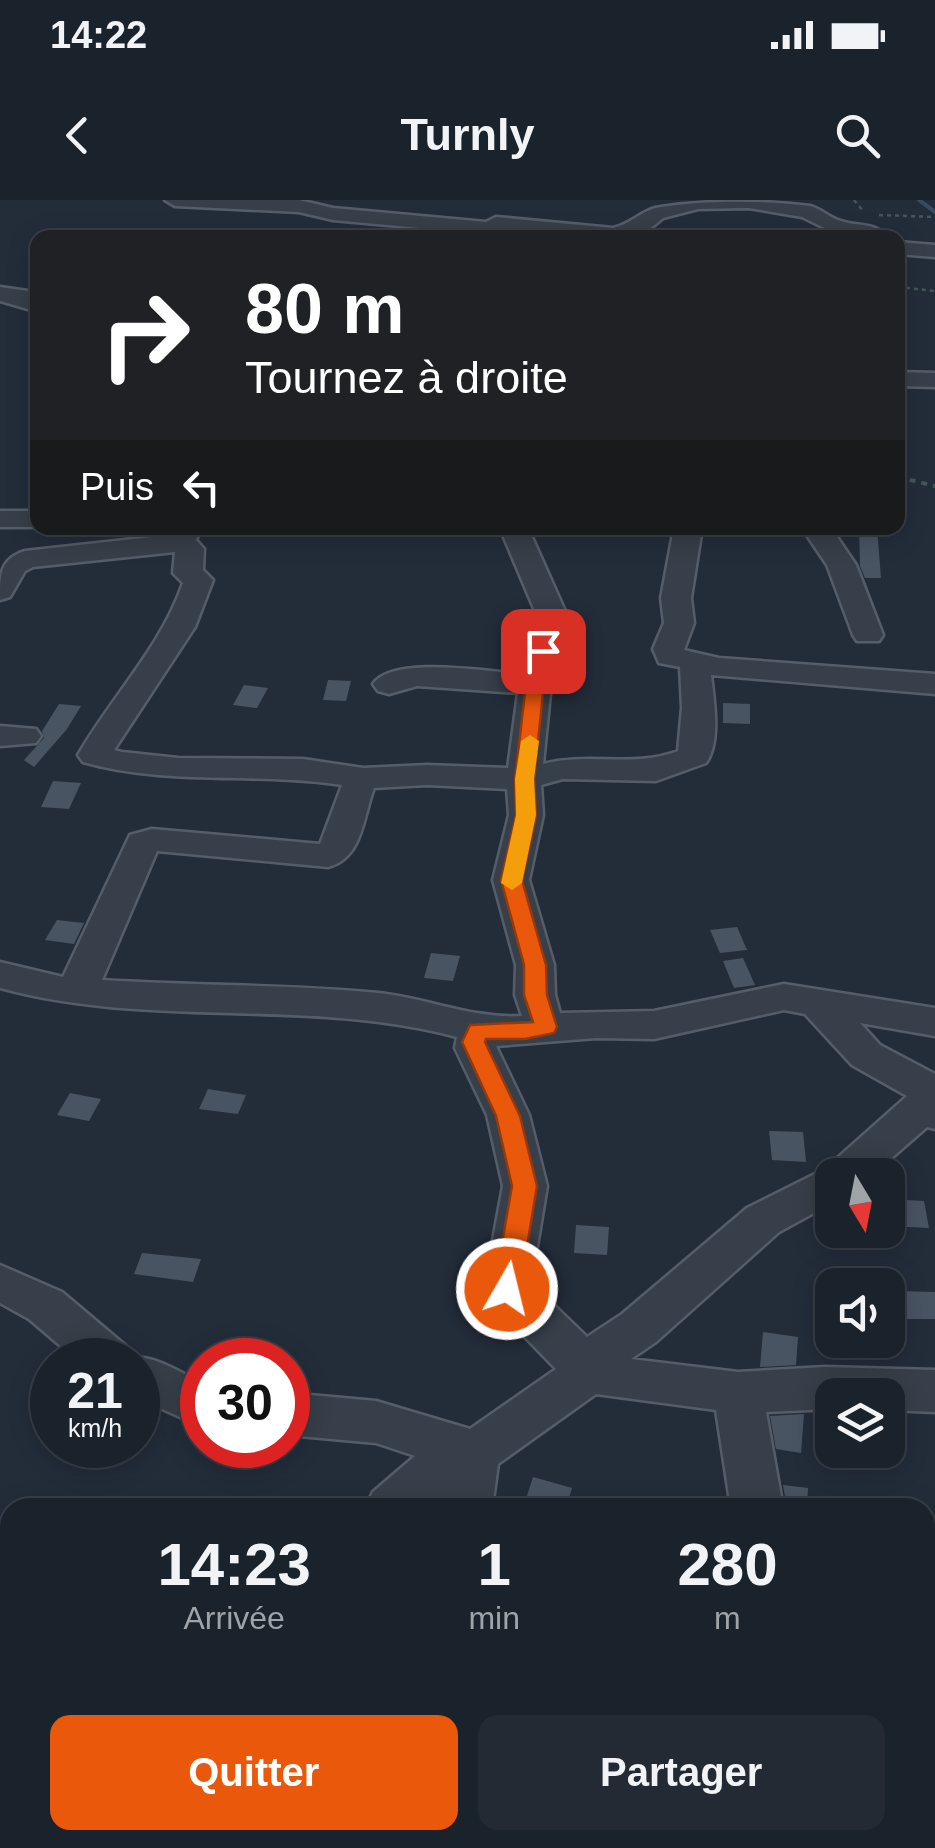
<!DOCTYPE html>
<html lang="fr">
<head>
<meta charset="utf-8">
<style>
  body { margin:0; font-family:Arial,sans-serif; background:#232a34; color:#f1f3f6; height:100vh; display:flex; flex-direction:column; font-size:38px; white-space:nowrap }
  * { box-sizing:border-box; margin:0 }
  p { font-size:32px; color:#9fa4a9 }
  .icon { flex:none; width:55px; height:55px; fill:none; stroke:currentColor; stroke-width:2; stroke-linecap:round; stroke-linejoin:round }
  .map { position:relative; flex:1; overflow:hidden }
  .side { position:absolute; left:0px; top:1298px; width:935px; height:352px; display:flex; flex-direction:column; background:#1a222c; border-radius:30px 30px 0 0; box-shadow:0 5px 25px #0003,0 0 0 2px #383f48 }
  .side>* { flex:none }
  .banner { position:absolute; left:30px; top:30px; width:875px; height:305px; border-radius:20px; box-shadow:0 5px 25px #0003,0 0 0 2px #383f48; background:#202124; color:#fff; overflow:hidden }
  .needle { width:65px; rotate:170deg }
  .controls { position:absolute; left:815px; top:958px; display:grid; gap:20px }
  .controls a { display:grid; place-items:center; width:90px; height:90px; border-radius:20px; background:#1a222c; box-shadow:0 5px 25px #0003,0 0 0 2px #383f48; font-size:50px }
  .speed { position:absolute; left:30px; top:1138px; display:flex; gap:20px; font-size:50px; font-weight:700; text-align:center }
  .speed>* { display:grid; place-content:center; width:130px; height:130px; border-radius:50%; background:#1a222c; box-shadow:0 5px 25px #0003,0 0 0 2px #383f48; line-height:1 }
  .speed small { font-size:25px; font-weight:400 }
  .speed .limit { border:15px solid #d22; background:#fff; color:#111 }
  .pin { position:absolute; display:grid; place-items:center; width:85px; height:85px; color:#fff; margin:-42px; border-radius:20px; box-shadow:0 5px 15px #0006 }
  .me { position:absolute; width:110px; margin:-55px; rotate:8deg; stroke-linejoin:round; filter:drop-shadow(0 0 8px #0008) }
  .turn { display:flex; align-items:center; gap:35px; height:210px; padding:0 50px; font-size:45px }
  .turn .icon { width:130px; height:130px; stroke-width:2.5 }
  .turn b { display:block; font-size:70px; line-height:85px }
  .then { display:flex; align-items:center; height:95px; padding:0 50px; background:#0003; gap:20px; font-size:38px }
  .eta { display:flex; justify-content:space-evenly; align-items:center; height:170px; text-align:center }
  .eta b { font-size:60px; font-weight:700; line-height:70px }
  .action { display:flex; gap:20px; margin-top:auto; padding:20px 50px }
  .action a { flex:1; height:115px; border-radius:20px; background:#ea580c; color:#fff; font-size:40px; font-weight:700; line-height:115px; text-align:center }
  .action a+a { background:#232a34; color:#f1f3f6 }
  .status { display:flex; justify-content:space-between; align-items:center; height:70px; padding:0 50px; background:#1a222c; direction:ltr }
  .status svg { height:28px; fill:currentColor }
  header { display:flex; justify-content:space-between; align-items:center; height:130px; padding:0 50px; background:#1a222c; font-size:45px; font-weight:700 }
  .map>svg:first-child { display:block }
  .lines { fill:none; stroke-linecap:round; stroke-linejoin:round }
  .stream { stroke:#394b63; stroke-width:4 }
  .building { fill:#495463 }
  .minor-casing { stroke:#555d68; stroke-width:5 }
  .path-far1 { stroke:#435658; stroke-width:2.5; stroke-dasharray:4 4; stroke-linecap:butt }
  .path { stroke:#435658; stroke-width:4; stroke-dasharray:6 6; stroke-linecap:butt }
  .minor { fill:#373f4a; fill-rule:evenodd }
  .route { fill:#ea580c; stroke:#983908; stroke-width:2.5 }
  .slow { fill:#f59e0b }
</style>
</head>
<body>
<div class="status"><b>14:22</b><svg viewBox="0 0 49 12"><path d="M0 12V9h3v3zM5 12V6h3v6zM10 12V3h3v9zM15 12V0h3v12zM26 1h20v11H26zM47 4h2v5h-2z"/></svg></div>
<header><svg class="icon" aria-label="back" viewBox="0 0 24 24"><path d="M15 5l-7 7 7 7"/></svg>Turnly<svg class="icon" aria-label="search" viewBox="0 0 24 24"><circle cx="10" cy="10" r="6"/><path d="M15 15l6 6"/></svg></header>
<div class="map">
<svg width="935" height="1648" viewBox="0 0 935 1648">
  <rect width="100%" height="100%" fill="#232d3a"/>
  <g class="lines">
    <polyline class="stream" points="919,0 935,12"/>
  </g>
  <g class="building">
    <polygon points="859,328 877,328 881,378 865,378 860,366"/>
    <polygon points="328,480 351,481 346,501 323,500"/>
    <polygon points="244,485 268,488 257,508 233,505"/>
    <polygon points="723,503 750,504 750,524 723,523"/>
    <polygon points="59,504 81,506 67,529 34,567 24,560 44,538 42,531"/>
    <polygon points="53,581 81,583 69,609 41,607"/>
    <polygon points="57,720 84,723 74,744 45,740"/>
    <polygon points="737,727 747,750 720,753 710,730"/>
    <polygon points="431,753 460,756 453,781 424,778"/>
    <polygon points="743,758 755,785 734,788 723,761"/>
    <polygon points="208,889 246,895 238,914 199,909"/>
    <polygon points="70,893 101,899 89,921 57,915"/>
    <polygon points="769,931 803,932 806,962 772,960"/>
    <polygon points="888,999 924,1001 929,1028 888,1026"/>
    <polygon points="576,1025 609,1027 607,1055 574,1053"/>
    <polygon points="142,1053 201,1059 193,1082 134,1074"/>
    <polygon points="898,1091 935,1092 935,1119 904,1119"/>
    <polygon points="763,1132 798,1137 796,1165 760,1167"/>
    <polygon points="804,1214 801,1253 776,1249 770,1216"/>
    <polygon points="533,1277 572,1288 566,1308 523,1308"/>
    <polygon points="783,1285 808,1288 807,1308 787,1308"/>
  </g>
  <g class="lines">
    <defs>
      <g id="minor">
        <path d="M165,0h134l34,8 153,14 10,-5 117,11c17,-4 26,-15 42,-20 45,-8 109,-8 155,-2 11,3 19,11 28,14 20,8 35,0 50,18l-53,-5 -33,-16 -53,-9 -51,1 -35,9 -17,14 -21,6 -119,-8 -10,5 -163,-15 -34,-8 -124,-6z"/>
        <polygon points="898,42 935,45 935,57 898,54"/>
        <polygon points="0,87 35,92 38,112 0,101"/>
        <polygon points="898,172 935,173 935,187 898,186"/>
        <rect x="0" y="311" width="38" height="16"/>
        <path d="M173,328h28l-5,12 8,9 -1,21 10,10 -18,47 -81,123 8,2 56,6 125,1 60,9 64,-3 81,3 10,-75 -101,-7 -28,8 -11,-3 -5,-7c20,-29 116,-12 149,-10l10,-31 3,-32 -35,-83h28l37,83 -3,32 -11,41 -8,80c45,-12 91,4 135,-13l4,-43 -2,-41 -21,-4 -6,-14 11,-26 -3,-25 13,-70h28l-11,70 3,25 -10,27 35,8 216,16v20l-224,-19c3,25 10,67 -5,88l-50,18 -93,-2 -22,6 2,30 -14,65 25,85 1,30 5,18 94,-2 130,-27 151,24v28l-75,-13 20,22 55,29v55l-8,-2 -55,48h-40v28l-53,29 -123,110 -25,17 107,13 87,-5 110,3v42l-47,-2v-15h-56v14l-66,3 17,96h-52l-15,-98 -120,-16 -98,70 -6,44h-52l2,-12 -13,12h-64l8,-16 42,-36 -39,-13 -88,-8v-42l88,8 94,28 86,-60 -65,-67 -7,-13 19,-103 -16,-71 -32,-67 2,-11c-150,-40 -308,-8 -457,-49v-26l63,15 67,-142 22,-6 168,15 22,-59c-87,-13 -174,1 -259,-23l-5,-7c34,-59 83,-108 105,-172l-10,-10 2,-21 -142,15 -8,4 -15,26 -10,3c0,-26 0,-41 25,-49l145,-16zM427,585l80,4 2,26 -16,65 23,85 -1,30 7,21c-50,3 -95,-18 -144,-23 -92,-9 -184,-7 -276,-13l55,-129 171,16c35,-9 35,-51 46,-79zM784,810l21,4 47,51 55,31 -82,73 -78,39 -125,106 -35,23 -56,-54 16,-97 -18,-71 -33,-69 100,-8 58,1z"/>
        <polygon points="802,328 831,328 856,365 883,435 879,441 857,441 853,435 827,365"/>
        <polygon points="0,526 36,529 41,536 36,543 0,546"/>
        <path d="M0,1065l62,27 64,54 6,12c21,-4 51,16 70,25v44l-64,-29v-38h-61l-48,-41 -29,-16z"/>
        <polygon points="10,1429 10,1484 0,1488 0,1433"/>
        <polygon points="925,1528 935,1530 935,1588 925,1586"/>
        <polygon points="0,1541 10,1545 10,1605 0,1601"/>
        <polygon points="67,1640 130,1640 133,1648 70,1648"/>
      </g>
    </defs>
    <use href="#minor" class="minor-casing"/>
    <g class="path-far1">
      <polyline points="854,0 864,12"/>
      <polyline points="879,15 935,17"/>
      <polyline points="898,87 935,91"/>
    </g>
    <polyline class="path" points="898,277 935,286"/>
    <use href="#minor" class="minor"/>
  </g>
  <polygon class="route" points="543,446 552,451 544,484 534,579 536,615 522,680 546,765 547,795 557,827 554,833 525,839 486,839 485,842 520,916 537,986 520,1089 516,1096 507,1099 498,1096 494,1089 512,986 496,916 462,842 470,825 533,822 524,795 524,765 501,680 516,615 515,579 526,484 534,451"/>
  <polygon class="slow" points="530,535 539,541 534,579 536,615 522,683 512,690 501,683 516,615 515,579 521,541"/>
</svg>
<div class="controls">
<a><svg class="needle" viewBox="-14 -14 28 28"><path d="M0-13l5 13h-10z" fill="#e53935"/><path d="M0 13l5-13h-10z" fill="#9fa4a9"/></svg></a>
<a><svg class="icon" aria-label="sound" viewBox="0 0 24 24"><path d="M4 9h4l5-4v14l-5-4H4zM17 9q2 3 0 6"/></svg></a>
<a><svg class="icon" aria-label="layers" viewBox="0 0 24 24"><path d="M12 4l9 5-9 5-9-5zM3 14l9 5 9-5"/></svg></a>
</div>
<div class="speed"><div>21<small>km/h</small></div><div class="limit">30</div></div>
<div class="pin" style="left:543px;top:451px;background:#d93025"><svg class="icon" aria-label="arrive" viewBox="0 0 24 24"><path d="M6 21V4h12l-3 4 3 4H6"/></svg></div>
<svg class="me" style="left:507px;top:1089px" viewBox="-20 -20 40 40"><circle r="17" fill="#ea580c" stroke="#fff" stroke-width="3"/><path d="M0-11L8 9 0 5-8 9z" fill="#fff"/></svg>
<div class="banner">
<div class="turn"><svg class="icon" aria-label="right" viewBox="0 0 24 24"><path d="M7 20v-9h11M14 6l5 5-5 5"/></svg><div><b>80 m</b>Tournez à droite</div></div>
<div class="then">Puis<svg class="icon" aria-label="left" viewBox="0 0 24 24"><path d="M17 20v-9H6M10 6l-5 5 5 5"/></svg></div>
</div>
<section class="side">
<div class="eta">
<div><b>14:23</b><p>Arrivée</p></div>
<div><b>1</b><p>min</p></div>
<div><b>280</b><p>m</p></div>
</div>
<div class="action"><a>Quitter</a><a>Partager</a></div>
</section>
</div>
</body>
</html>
